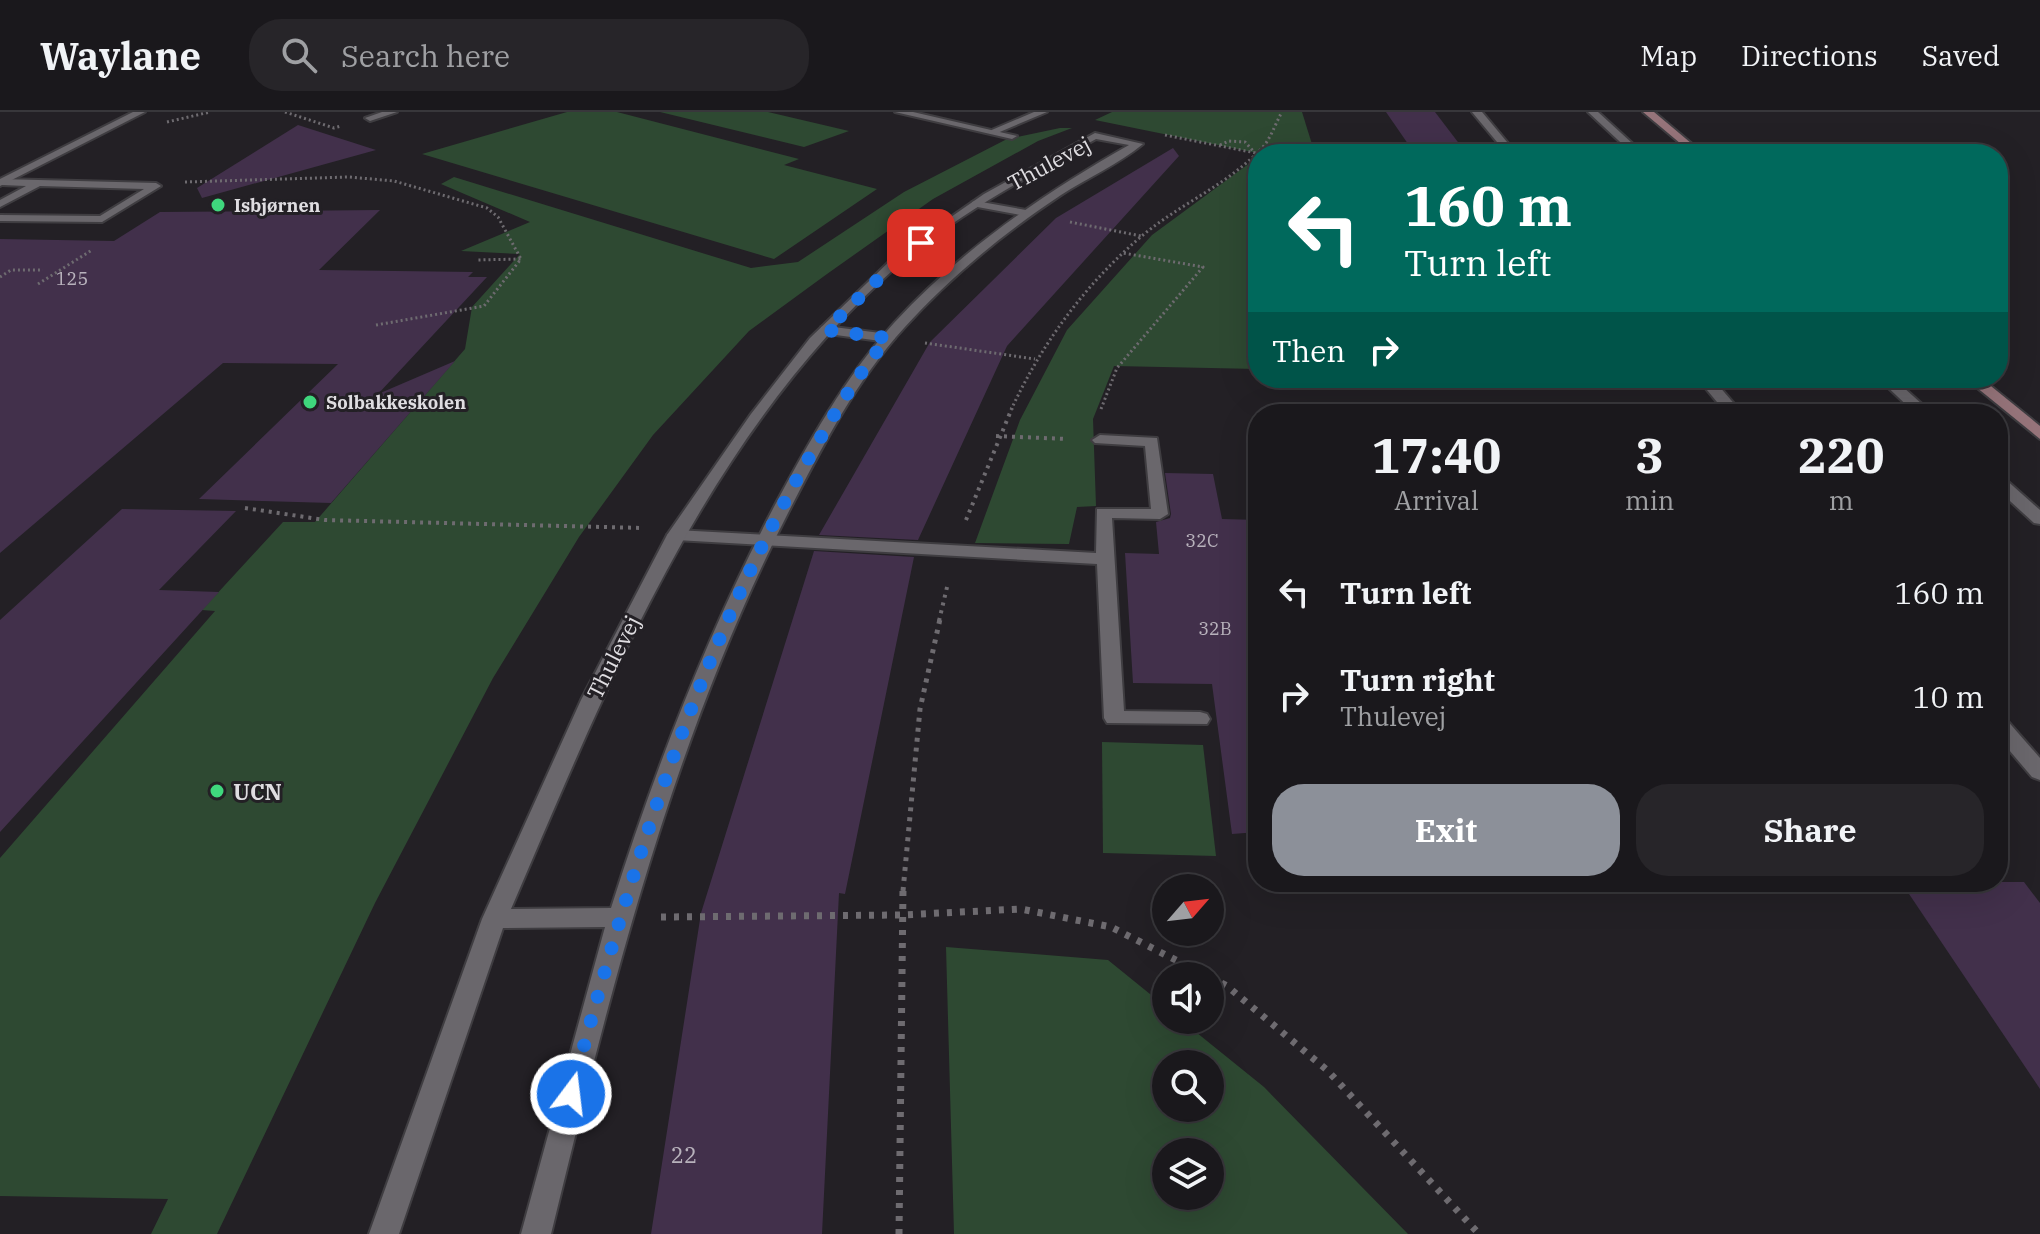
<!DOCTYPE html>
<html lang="en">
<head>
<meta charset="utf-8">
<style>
  body { margin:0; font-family:"IBM Plex Serif",serif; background:#272529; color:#f1f3f6; height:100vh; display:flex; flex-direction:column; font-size:30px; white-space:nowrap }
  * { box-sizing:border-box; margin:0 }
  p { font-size:26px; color:#9fa0a3 }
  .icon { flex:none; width:44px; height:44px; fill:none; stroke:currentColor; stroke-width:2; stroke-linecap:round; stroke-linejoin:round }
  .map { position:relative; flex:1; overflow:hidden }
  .details { position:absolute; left:1248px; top:292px; width:760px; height:488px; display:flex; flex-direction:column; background:#1a181c; border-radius:32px; box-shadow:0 8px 32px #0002,0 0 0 2px #38373b }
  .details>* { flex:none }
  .guide { position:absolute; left:1248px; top:32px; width:760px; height:244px; border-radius:32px; box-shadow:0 8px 32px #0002,0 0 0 2px #38373b; background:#00695c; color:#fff; overflow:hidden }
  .needle { width:52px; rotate:62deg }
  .buttons { position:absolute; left:1152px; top:762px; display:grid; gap:16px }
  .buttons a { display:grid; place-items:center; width:72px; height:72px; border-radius:50%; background:#1a181c; box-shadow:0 8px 32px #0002,0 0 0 2px #38373b; font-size:40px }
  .pin { position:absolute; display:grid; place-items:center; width:68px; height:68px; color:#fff; margin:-34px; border-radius:16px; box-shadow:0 4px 12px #0006 }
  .me { position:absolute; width:88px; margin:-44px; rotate:15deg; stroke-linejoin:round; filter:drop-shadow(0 0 6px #0008) }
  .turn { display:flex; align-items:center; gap:28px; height:168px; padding:0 24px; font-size:36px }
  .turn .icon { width:104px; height:104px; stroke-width:2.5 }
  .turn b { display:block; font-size:56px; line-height:68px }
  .then { display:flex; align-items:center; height:76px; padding:0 24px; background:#0003; gap:16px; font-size:30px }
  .eta { display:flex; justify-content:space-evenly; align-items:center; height:136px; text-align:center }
  .eta b { font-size:48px; font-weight:700; line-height:56px }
  .primary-button { display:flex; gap:16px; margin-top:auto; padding:16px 24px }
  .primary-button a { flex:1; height:92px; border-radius:32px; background:#8c9099; color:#fff; font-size:32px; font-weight:700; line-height:92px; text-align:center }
  .primary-button a+a { background:#272529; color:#f1f3f6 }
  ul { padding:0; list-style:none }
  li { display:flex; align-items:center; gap:24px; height:104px; padding:0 24px }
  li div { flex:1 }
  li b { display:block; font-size:30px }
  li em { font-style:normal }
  header { display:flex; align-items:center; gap:48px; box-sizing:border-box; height:112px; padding:0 40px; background:#1a181c; border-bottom:2px solid #38373b }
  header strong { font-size:38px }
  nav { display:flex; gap:44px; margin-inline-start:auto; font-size:28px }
  .search { width:560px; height:72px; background:#272529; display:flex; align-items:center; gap:20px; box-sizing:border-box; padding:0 28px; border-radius:32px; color:#9fa0a3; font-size:30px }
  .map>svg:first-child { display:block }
  .green { fill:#2e4932; fill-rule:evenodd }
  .building { fill:#42304b }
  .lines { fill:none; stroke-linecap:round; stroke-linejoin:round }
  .service-casing { stroke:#3f3d41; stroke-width:4 }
  .minor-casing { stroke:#3f3d41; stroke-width:4 }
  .tertiary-casing { stroke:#3f3d41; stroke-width:4 }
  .secondary-casing { stroke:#3f3d41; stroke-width:4 }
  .path-far3 { stroke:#6e6b70; stroke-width:3; stroke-dasharray:2 3; stroke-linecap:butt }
  .path-far2 { stroke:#6e6b70; stroke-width:4; stroke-dasharray:3 5; stroke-linecap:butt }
  .path-far1 { stroke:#6e6b70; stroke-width:5; stroke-dasharray:4 6; stroke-linecap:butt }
  .path { stroke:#6e6b70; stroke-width:7; stroke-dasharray:5 8; stroke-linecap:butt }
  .service { fill:#6a676c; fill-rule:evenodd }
  .minor { fill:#6a676c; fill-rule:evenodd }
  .tertiary { fill:#6a676c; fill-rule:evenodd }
  .secondary { fill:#96747a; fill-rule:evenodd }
  .route { stroke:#1a73e8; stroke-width:14; stroke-dasharray:0 25.2 }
  .poi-dot { fill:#3fd77d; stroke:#232025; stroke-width:3 }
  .labels { text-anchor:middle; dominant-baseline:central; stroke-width:6; stroke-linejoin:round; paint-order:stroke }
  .far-poi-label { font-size:18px; font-weight:bold; fill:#dfdde1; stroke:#232025; text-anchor:start }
  .number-label { font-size:18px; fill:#b8b2bc }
  .street-label { font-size:22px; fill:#dfdde1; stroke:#232025 }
  .poi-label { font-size:22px; font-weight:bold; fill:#dfdde1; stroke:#232025; text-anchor:start }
  .near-number-label { font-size:22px; fill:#b8b2bc }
</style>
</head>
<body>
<header>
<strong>Waylane</strong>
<div class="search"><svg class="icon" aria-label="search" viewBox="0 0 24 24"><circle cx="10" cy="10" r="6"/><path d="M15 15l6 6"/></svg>Search here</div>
<nav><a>Map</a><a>Directions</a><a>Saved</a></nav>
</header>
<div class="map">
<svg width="2040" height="1122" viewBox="0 0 2040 1122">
  <rect width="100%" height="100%" fill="#232025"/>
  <g class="green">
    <polygon points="567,0 617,0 799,47 784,53 877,77 774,147 422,42"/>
    <polygon points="660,0 768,0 849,19 804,35"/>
    <polygon points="1112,0 1302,0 1315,42 1262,42 1095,8"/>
    <polygon points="1060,16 1072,16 1038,29 933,87 827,162 749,219 653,323 579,425 493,566 375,791 217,1122 151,1122 168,1087 0,1084 0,746 215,499 202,498 283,410 315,410 465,237 472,195 520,142 461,139 530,110 441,72 454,65 751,156 798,150 904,80 1007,27"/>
    <polygon points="1258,45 1258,257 1114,254 1093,307 1096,394 1077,395 1069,432 975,431 1020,308 1067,218 1152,123"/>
    <polygon points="1102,630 1203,633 1216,744 1103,741"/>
    <path d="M946,835l162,13 58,47v13h15l83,67 144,147h-454zM1166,952h44v44h-44zM1166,1040h44v44h-44z"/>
  </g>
  <g class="building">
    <polygon points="1386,0 1435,0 1467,42 1415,42"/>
    <polygon points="298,13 376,38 202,86 197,76"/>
    <polygon points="1173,36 1179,44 1007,234 918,428 819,423 930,230 1056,106"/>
    <polygon points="380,98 319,158 473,160 468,165 487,165 378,282 455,249 331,391 199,387 338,252 223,251 0,441 0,127 114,129 160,100"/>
    <polygon points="1165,361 1213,362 1222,407 1258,408 1258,720 1232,722 1212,572 1133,571 1125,441 1159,442 1156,410 1170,406 1171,402"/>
    <polygon points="122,397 236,399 159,478 219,480 0,720 0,508"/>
    <polygon points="814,439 914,445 845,782 839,781 822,1122 651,1122 701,801"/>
    <polygon points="1901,770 2024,770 2040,791 2040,977"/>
  </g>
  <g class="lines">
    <defs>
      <g id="service">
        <polygon points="895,0 913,0 1017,24 1012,27"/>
        <polygon points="1588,0 1598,0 1644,42 1633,42"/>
        <polygon points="0,67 156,71 161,74 102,110 0,109 0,103 100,104 144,77 40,74 0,95 0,88 26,74 2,73"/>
        <polygon points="976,89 1026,98 1032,101 1026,104 972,94 972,90"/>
        <polygon points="826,214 888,222 895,226 888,230 821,221 821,215"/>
        <polygon points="1878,266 1893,266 1933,302 1916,302"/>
        <polygon points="1100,323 1157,326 1168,402 1160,407 1112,406 1124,599 1200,600 1207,602 1210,607 1207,612 1107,611 1104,606 1097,452 676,428 667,423 676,418 1096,441 1097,397 1151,397 1145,334 1095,331 1092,328"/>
        <polygon points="1998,364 2004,366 2040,398 2040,412 2034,411 1998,378"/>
      </g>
      <g id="minor">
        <polygon points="382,0 397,0 370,9 365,6"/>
        <polygon points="1034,0 1047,0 995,22 987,20"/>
        <polygon points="1472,0 1482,0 1517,42 1507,42"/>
        <path d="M1095,21l48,11c-24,20 -56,34 -82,51 -57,38 -111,82 -157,133 -49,54 -83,121 -116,185 -116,227 -177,475 -237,721h-30l84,-307 -102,1 -104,306h-30l113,-315 99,-219 86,-165 84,-121 59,-76 85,-82 89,-62zM1096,27l33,6c-86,49 -168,105 -235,178 -49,54 -85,119 -119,182 -68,129 -120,264 -164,403l-100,1c99,-230 197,-478 391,-647 58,-50 128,-86 194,-123z"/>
        <polygon points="1697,266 1712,266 1743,302 1727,302"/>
        <polygon points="1998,604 2005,606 2040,646 2040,668 2032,665 1998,625"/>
      </g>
      <polygon id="tertiary" points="133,0 145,0 0,74 0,67"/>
      <g id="secondary">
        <polygon points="1643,0 1654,0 1704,42 1693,42"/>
        <polygon points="1965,266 1981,266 2040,314 2040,327"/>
      </g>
    </defs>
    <use href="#service" class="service-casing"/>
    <use href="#minor" class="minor-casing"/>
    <use href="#tertiary" class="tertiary-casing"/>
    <use href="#secondary" class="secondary-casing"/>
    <g class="path-far3">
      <polyline points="285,0 334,16 341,14"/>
      <polyline points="167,10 210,0"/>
      <polyline points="1165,23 1256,41"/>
      <polyline points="1220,33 1229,29 1245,30 1255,41"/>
      <polyline points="185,70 349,65 394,69 487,96 498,105 521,147"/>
      <polyline points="1070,110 1141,124"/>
      <polyline points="0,165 11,158 43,158"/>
      <polyline points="38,172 92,138"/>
      <polyline points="376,213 484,194 521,147 476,148"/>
      <polyline points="925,231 1035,247"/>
      <polyline points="1101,297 1117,256 1203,155 1123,141"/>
      <path d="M1011,298c31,-67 75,-127 132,-175 37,-31 84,-50 118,-86 10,-10 14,-25 21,-37"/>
    </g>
    <g class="path-far2">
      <polyline points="996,324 1067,327"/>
      <polyline points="245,396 325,408 643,416"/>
      <polyline points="966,408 1012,296"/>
      <polyline points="939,509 948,471"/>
    </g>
    <polyline class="path-far1" points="903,779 920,597 940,507"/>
    <g class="path">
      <polyline points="661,805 901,803 1021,797 1111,815 1207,864"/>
      <polyline points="1210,865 1227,874 1327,958 1479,1122"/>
      <polyline points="899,1122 903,777"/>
    </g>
    <use href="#service" class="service"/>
    <use href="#minor" class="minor"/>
    <use href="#tertiary" class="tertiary"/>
    <use href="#secondary" class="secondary"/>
  </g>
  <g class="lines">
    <path class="route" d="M571,982c57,-213 122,-430 231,-624 26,-45 52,-92 86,-132l-62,-8 73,-71 22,-16"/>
  </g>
  <g class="poi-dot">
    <circle cx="218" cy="93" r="8"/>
    <circle cx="310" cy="290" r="8"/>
    <circle cx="217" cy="679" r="8"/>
  </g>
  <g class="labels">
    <g class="far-poi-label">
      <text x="234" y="93">Isbjørnen</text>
      <text x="326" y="290">Solbakkeskolen</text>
    </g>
    <g class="number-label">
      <text x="72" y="166">125</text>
      <text x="1202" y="428">32C</text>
      <text x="1215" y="516">32B</text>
    </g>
    <g class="street-label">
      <text transform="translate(1049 51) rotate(-28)">Thulevej</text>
      <text transform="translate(613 545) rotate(-63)">Thulevej</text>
    </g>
    <g class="poi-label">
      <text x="233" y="679">UCN</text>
    </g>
    <g class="near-number-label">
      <text x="684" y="1042">22</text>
    </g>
  </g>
</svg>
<div class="buttons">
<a><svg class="needle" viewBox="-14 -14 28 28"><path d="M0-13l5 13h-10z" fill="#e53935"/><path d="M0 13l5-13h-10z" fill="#9fa0a3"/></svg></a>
<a><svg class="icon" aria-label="sound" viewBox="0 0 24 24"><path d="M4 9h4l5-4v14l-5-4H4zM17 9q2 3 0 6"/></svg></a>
<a><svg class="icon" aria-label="search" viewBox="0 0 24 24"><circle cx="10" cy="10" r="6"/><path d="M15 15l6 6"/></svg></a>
<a><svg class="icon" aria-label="layers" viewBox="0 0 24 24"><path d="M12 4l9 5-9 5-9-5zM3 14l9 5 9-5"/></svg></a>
</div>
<div class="pin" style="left:921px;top:131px;background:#d93025"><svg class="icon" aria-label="arrive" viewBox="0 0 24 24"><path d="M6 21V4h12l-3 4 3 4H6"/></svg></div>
<svg class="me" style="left:571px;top:982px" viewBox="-20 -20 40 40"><circle r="17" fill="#1a73e8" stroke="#fff" stroke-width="3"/><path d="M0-11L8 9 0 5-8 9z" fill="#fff"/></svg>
<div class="guide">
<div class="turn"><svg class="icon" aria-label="left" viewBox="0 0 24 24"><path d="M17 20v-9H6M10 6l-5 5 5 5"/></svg><div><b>160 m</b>Turn left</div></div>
<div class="then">Then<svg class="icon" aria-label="right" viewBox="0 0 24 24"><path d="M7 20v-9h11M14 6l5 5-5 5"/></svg></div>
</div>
<section class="details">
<div class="eta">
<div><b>17:40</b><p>Arrival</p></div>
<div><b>3</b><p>min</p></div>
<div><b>220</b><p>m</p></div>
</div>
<ul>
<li><svg class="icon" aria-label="left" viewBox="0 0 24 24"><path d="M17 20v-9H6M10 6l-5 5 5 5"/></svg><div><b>Turn left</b></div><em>160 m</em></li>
<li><svg class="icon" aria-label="right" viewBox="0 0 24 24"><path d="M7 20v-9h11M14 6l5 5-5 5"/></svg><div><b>Turn right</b><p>Thulevej</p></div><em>10 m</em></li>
</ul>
<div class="primary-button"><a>Exit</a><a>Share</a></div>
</section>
</div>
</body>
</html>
